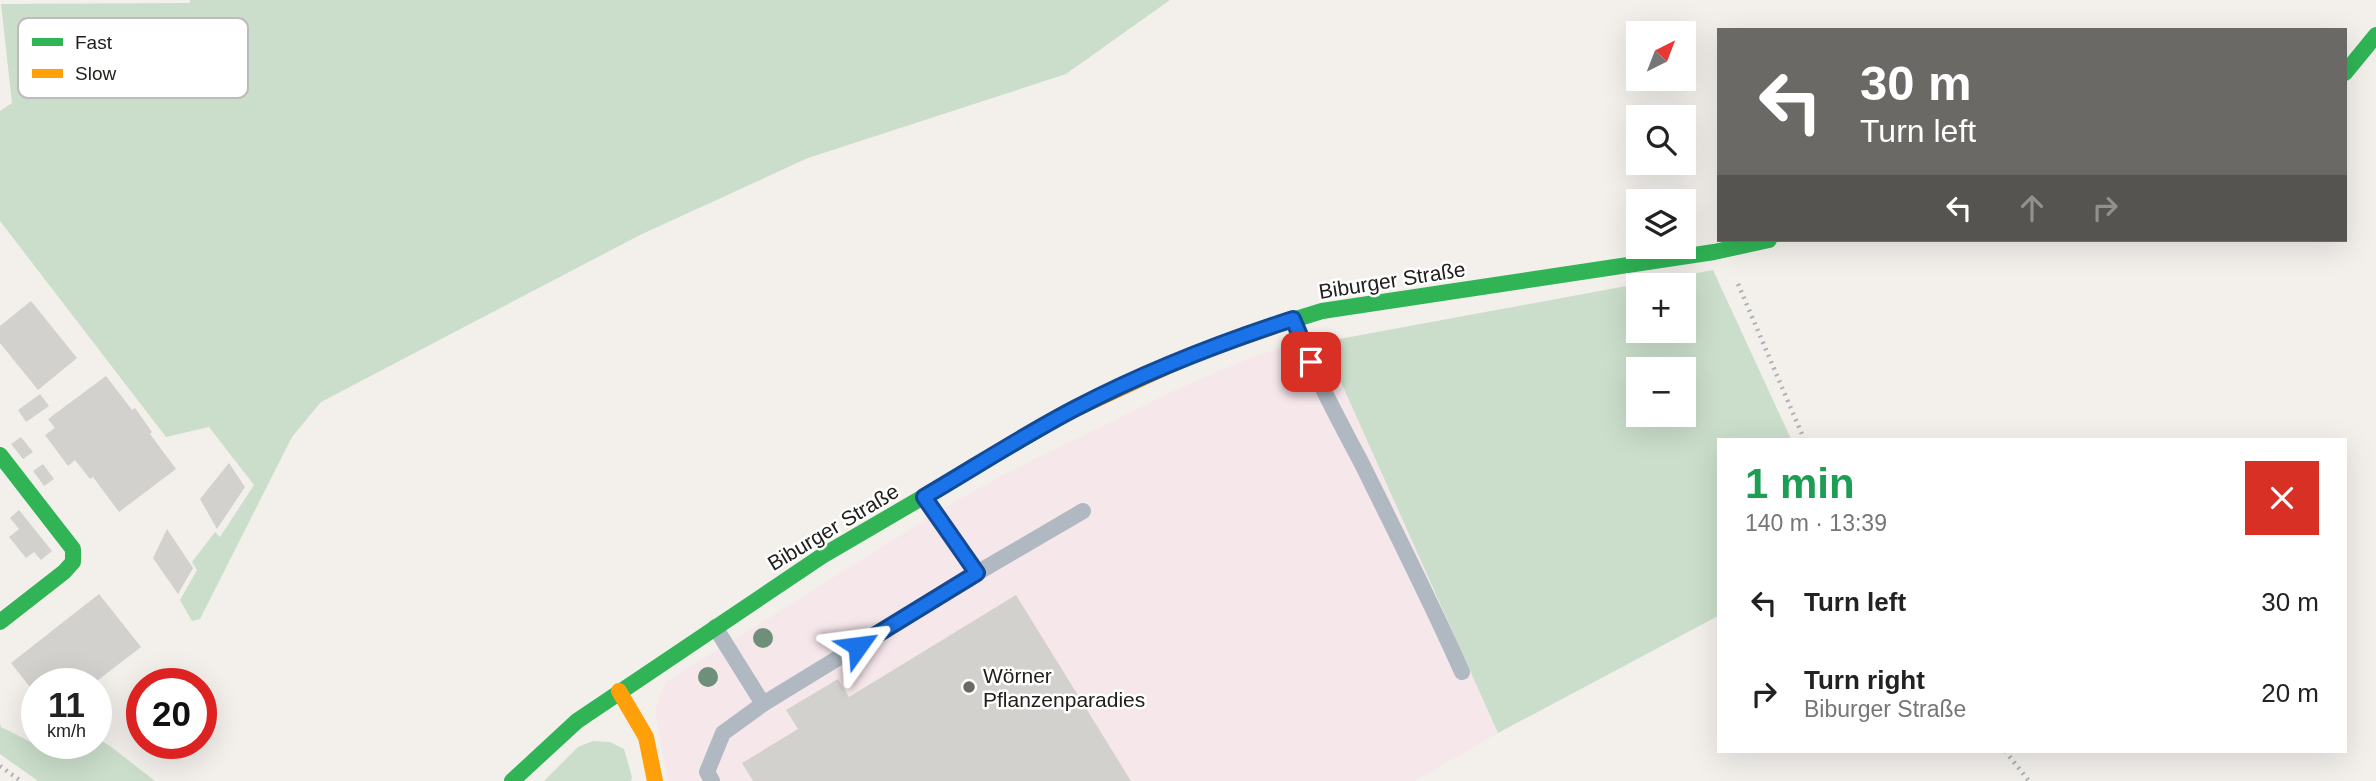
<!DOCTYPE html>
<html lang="en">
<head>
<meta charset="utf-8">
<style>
  body { margin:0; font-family:Arial,sans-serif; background:#f2f2f2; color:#222; height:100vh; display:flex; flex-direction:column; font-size:26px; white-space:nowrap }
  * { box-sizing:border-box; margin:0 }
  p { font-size:23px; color:#767676 }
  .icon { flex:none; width:38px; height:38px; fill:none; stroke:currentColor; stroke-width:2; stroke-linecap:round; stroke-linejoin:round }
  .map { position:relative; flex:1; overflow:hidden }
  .details { position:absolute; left:1717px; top:438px; width:630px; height:315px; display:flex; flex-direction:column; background:#fff; border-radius:0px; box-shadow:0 7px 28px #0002 }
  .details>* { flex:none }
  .top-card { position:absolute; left:1717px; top:28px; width:630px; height:214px; border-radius:0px; box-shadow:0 7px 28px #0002; background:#6b6965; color:#fff; overflow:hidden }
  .needle { width:46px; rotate:42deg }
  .controls { position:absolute; left:1626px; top:21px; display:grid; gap:14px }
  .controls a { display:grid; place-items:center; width:70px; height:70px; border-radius:0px; background:#fff; box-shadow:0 7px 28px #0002; font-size:35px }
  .speed { position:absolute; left:21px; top:668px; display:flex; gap:14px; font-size:35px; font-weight:700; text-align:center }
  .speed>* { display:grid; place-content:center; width:91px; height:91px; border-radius:50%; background:#fff; box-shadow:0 7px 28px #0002; line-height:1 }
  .speed small { font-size:18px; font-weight:400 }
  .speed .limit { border:10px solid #d22; background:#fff; color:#111 }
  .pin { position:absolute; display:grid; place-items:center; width:60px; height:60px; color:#fff; margin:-30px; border-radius:14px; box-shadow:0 4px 10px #0006 }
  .me { position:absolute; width:77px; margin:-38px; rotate:59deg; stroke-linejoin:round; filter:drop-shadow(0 0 5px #0008) }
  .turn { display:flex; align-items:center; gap:24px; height:147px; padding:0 28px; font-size:32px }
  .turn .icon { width:91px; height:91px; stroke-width:2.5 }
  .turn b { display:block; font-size:49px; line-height:60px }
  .lanes { display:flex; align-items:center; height:66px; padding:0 28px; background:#0003; justify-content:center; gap:35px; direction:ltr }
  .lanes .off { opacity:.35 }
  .round { display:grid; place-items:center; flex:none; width:74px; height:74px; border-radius:0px; background:#f2f2f2 }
  .head { display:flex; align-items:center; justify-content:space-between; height:119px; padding:0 28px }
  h1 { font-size:42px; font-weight:700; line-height:52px; color:#1e9e55 }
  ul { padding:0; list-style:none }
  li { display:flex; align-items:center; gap:21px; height:91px; padding:0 28px }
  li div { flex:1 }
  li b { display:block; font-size:26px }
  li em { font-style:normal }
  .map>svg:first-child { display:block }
  .commercial { fill:#f6e7eb }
  .green { fill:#cadecb; fill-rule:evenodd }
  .building { fill:#d3d1cd }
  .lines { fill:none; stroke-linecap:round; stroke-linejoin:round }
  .path { stroke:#adb2b6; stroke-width:4.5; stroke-dasharray:2 5; stroke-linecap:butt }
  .lane { stroke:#b0b9c2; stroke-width:16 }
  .fast { stroke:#30b455; stroke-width:16 }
  .slow { stroke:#ff9f0a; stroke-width:16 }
  .tree { fill:#6e907a }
  .route-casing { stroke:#114b97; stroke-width:18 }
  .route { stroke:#1a73e8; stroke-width:12 }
  .poi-dot { fill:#6b6965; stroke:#fff; stroke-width:2.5 }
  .labels { text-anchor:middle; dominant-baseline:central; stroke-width:5; stroke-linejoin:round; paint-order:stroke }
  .street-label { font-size:21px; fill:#22201d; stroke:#fff }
  .poi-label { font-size:21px; fill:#22201d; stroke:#fff; text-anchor:start }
  .key { fill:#fff; stroke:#bdbcbb; stroke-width:2 }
  .key-label { font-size:19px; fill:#22201d }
</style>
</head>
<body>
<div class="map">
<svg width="2376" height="781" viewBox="0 0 2376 781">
  <rect width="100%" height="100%" fill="#f3f0ec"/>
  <polygon class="commercial" points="1301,341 1297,346 1323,342 1498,733 1415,781 668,781 655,713 659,696 666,682 957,500 1001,476 1177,389 1245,360"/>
  <g class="green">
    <polygon points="190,0 1170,0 1066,74 808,158 640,235 321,402 292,437 200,619 192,621 180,600 197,570 192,562 215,532 220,537 254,485 209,427 166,437 0,221 0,111 12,103 1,4 190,3"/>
    <path d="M1713,270l78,169h-73v177l-220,117 -175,-391zM1638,285h46v46h-46zM1638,369h46v46h-46z"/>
    <polygon points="0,723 1,727 49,751 50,744 96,744 96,738 110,746 155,781 38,781 0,754"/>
    <polygon points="593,741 610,742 624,749 632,777 631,781 544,781 578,747"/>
  </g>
  <g class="building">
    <polygon points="31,301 77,358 38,390 0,343 0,326"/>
    <polygon points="106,376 132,410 135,408 152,432 150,434 176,469 119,512 93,477 90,479 75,460 68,466 45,435 55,428 48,419"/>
    <polygon points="40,394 49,406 26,422 18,410"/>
    <polygon points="21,437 33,452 23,459 11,444"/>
    <polygon points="229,463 245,487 217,529 200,499"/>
    <polygon points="43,464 54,479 44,486 33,471"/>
    <polygon points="19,510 52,551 41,560 34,552 26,558 9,537 19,529 10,518"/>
    <polygon points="167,529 193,568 178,594 153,558"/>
    <polygon points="99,594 141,647 93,684 37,684 37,696 11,663"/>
    <polygon points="1016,595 1131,781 753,781 742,763 798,729 786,710 838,679 849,697"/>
  </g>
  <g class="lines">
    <g class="path">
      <polyline points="1738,284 1804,439"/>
      <polyline points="2005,751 2029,781"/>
      <polyline points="0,766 21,781"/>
    </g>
    <g class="lane">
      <path d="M1293,319c18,50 44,98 69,145 34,69 69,138 100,208"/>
      <polyline points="977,573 1083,511"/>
      <polyline points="763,704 977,573 924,497"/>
      <polyline points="712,781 707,772 723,733 763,704 715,627"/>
    </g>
    <g class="fast">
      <polyline points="2345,73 2376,35"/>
      <polyline points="1280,324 1322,311 1714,252 1769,240"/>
      <polyline points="0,455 73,549 73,562 64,572 0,622"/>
      <polyline points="512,781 577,721 822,556 1067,413"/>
    </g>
    <g class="slow">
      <polyline points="1067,413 1190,356 1280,324"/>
      <polyline points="619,691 646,737 655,781"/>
    </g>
  </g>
  <g class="tree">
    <circle cx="763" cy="638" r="10"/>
    <circle cx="708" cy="677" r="10"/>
  </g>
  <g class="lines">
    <defs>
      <path id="route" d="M858,646l119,-73 -53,-76c51,-30 100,-62 152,-89 69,-36 143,-65 217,-89l18,43"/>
    </defs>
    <use href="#route" class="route-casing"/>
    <use href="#route" class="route"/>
  </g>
  <circle class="poi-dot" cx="969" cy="687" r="7"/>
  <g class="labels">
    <g class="street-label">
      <text transform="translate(1392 280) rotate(-9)">Biburger Straße</text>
      <text transform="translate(833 527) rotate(-31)">Biburger Straße</text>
    </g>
    <g class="poi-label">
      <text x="983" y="675">Wörner<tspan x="983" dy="24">Pflanzenparadies</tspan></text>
    </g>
  </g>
  <rect x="18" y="18" width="230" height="80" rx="10" class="key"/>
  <rect x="32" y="38" width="31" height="8" fill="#30b455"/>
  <rect x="32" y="69" width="31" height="9" fill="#ff9f0a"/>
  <g class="key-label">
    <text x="75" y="49">Fast</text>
    <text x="75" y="80">Slow</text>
  </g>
</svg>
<div class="controls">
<a><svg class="needle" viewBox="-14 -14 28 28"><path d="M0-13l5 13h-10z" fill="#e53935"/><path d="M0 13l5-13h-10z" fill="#767676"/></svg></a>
<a><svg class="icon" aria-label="search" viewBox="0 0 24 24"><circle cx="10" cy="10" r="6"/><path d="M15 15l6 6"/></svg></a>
<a><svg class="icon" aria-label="layers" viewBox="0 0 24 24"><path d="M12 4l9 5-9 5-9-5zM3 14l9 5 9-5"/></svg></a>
<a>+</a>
<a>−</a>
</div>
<div class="speed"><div>11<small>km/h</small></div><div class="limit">20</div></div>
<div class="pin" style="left:1311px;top:362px;background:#d93025"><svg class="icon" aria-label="arrive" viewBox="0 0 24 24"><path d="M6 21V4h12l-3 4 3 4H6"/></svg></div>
<svg class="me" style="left:858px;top:646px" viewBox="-20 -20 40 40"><path d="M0-17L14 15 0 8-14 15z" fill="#1a73e8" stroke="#fff" stroke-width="4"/></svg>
<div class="top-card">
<div class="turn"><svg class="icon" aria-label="left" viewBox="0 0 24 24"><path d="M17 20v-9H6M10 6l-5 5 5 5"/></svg><div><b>30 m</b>Turn left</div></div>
<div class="lanes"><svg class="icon" aria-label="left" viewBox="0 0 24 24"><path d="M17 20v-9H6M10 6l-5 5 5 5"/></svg><svg class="icon off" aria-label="ahead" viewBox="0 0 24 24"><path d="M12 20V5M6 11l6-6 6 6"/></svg><svg class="icon off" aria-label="right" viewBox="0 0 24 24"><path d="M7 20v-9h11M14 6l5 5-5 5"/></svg></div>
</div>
<section class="details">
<div class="head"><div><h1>1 min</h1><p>140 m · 13:39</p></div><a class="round" style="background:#d93025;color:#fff"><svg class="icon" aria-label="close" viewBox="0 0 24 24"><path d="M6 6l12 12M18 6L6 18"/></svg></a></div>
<ul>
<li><svg class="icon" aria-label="left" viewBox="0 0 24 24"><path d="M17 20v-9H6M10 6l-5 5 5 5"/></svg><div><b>Turn left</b></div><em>30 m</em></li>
<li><svg class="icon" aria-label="right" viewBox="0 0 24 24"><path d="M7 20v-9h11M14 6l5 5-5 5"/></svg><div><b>Turn right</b><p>Biburger Straße</p></div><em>20 m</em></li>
</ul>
</section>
</div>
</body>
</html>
